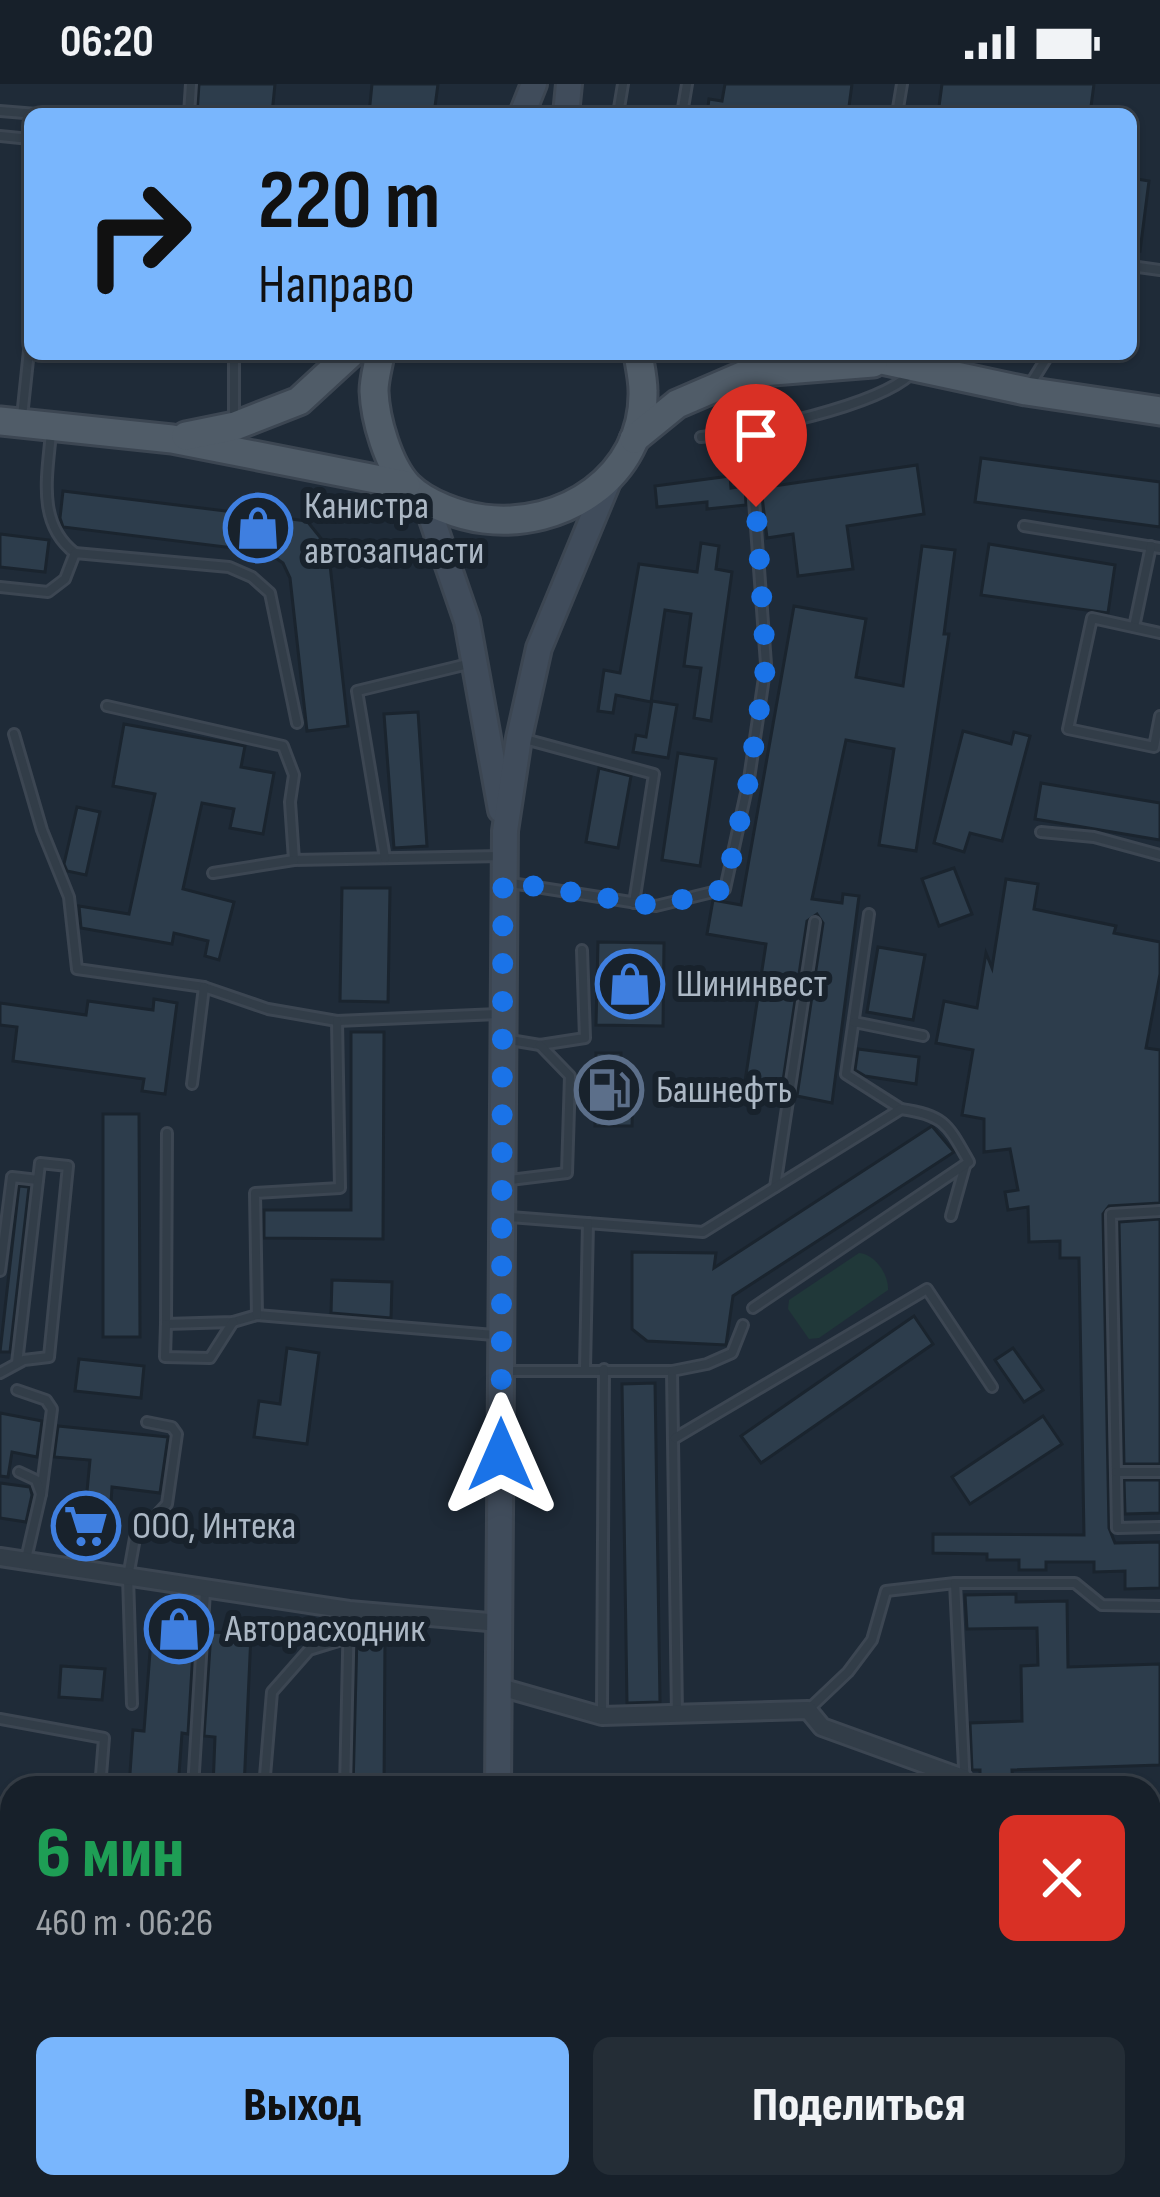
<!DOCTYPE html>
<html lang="ru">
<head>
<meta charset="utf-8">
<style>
  body { margin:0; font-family:"Sofia Sans Condensed",sans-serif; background:#242d36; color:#f1f3f6; height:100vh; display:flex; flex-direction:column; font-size:45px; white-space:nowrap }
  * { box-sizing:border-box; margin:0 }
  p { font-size:39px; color:#9ea3a8 }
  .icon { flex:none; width:66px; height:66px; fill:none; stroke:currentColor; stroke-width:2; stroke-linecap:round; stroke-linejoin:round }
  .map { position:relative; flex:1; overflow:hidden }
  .details { position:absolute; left:0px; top:1692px; width:1161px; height:423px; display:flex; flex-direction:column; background:#17202a; border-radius:36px 36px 0 0; box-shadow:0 3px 9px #0004,0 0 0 3px #363e47 }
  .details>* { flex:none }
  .hud { position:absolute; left:24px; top:24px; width:1113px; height:252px; border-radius:18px; box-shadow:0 3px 9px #0004,0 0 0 3px #363e47; background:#79b6fd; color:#111; overflow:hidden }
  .pin { position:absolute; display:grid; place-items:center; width:102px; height:102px; color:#fff; margin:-123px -51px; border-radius:50% 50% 50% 0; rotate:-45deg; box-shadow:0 0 12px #0007 }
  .pin .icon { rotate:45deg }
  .me { position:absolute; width:132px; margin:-66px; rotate:0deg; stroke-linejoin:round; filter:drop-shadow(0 0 9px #0008) }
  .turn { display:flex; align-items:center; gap:42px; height:252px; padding:0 36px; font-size:54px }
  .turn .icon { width:156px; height:156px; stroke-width:2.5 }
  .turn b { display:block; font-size:84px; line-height:102px }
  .round { display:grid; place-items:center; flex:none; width:126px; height:126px; border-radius:18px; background:#242d36 }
  .headline { display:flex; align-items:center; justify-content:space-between; height:204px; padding:0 36px }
  h1 { font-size:72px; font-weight:800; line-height:90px; color:#1e9e55 }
  .cta { display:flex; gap:24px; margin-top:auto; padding:24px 36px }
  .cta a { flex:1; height:138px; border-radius:18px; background:#79b6fd; color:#111; font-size:48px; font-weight:800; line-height:138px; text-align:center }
  .cta a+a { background:#242d36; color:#f1f3f6 }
  .status { display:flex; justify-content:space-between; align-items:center; height:84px; padding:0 60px; background:#17202a; direction:ltr }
  .status svg { height:33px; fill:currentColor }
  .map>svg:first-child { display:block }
  .green { fill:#203839 }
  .building { fill:#2d3d4c; stroke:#1a242e; stroke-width:3 }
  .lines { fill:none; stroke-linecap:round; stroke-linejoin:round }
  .lane-casing { stroke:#3c4652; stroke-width:14 }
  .street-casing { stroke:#3c4652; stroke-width:22 }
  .secondary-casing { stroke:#3c4652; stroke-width:30 }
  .primary-casing { stroke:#3c4652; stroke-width:33 }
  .lane { stroke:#323d48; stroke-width:8 }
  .street { stroke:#323d48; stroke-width:16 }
  .secondary { stroke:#404c5b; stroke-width:24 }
  .primary { stroke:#505c68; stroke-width:27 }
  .route { stroke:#1a73e8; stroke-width:21; stroke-dasharray:0 37.8 }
  .labels { text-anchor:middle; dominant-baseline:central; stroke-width:12; stroke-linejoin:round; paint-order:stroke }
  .poi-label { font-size:39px; fill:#acb8c5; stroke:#18222c; text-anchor:start }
</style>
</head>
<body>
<div class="status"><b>06:20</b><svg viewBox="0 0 49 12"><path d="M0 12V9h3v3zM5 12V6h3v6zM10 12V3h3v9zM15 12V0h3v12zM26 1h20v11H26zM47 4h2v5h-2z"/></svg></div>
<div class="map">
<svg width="1160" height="2113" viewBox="0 0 1160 2113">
  <rect width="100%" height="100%" fill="#1f2b38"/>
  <path class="green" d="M859,1169c16,1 30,22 29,37l-69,48 -10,1 -21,-30 1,-9z"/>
  <g class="building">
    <polygon points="199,0 275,0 272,30 197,30"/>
    <polygon points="372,0 438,0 434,30 369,30"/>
    <polygon points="725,0 852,0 848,30 707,30 709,15 722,17"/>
    <polygon points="942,0 1094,0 1090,30 938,30"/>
    <polygon points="1131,94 1149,97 1140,167 1131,166"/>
    <polygon points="981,374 1160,398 1160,443 975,418"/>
    <polygon points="917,381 924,430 847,442 853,485 798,492 793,450 767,454 761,404"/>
    <polygon points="730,392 731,404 745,402 746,421 707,425 707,418 657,423 655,402"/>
    <polygon points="63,407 307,437 328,463 348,642 307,647 290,494 283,479 267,468 63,443 60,434"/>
    <polygon points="0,450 49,456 45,488 0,483"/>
    <polygon points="701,459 719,462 716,485 732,488 711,637 694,634 701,584 684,582 691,530 665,526 651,618 616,611 613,629 598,627 604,586 620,589 639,480 697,488"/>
    <polygon points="989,460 1115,481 1108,529 981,511"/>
    <polygon points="922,462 955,466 944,550 949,550 916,767 879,761 894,665 846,656 812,815 842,819 843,810 859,812 832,1019 797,1012 823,839 817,830 807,837 781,1010 744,1004 766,860 707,850 713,816 741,821 794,522 866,535 856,593 903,602"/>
    <polygon points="652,617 677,621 668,674 633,668 636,651 646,653"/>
    <polygon points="418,628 427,762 394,764 384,630"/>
    <polygon points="124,640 245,662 241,683 274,689 263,750 230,744 234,725 202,719 183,805 234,818 219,876 205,872 208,857 174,849 172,860 81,844 79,822 129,830 155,710 113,702"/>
    <polygon points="963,647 1011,660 1014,648 1030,652 1002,757 970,749 964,768 934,759"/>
    <polygon points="678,669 716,675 700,782 662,776"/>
    <polygon points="599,684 631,692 618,764 586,758"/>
    <polygon points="1041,699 1160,719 1160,756 1035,735"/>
    <polygon points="77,723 100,728 86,791 67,787 64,780"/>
    <polygon points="954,784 972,830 939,842 922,795"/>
    <polygon points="1006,795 1038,800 1034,825 1116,842 1114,849 1160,858 1160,890 1146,964 1160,966 1160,1119 1109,1122 1103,1130 1109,1444 1115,1459 1160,1458 1160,1504 1125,1505 1125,1487 1094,1488 1094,1478 1046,1478 1046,1486 1019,1486 1019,1476 987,1476 987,1470 933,1469 933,1450 1084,1451 1079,1174 1060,1174 1060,1157 1029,1158 1028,1123 1008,1126 1005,1108 1018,1106 1010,1065 984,1068 984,1035 962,1031 973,966 936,959 944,917 977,924 986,869 992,884"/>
    <polygon points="342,804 390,804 388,918 340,917"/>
    <polygon points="598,858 664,859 663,942 596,941"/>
    <polygon points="878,863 925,871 913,936 867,928"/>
    <polygon points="154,915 177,919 165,1010 142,1007 144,995 13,977 17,943 0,941 0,919 86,931 88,917 153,926"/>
    <polygon points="351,948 384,948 383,1155 264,1154 264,1126 351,1126"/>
    <polygon points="858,965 919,973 916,1000 865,992 855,986"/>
    <polygon points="596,969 621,969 621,1004 633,1004 632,1042 595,1042"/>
    <polygon points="103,1030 139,1030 140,1253 103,1253"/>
    <polygon points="932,1042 954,1068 733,1212 726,1261 647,1257 632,1245 632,1168 716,1169 714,1184"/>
    <polygon points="19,1102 29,1103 10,1268 0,1268"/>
    <polygon points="1160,1135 1160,1380 1124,1380 1119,1138"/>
    <polygon points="332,1196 392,1198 391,1234 331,1229"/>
    <polygon points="914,1232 933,1260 761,1379 741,1352"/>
    <polygon points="287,1264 319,1269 307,1360 254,1353 259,1317 280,1320"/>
    <polygon points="1013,1264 1043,1306 1024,1318 995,1276"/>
    <polygon points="79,1275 144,1282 141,1314 75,1307"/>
    <polygon points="655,1299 660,1618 627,1619 622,1300"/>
    <polygon points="0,1329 42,1337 37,1373 12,1368 8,1393 0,1392"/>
    <polygon points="1043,1332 1062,1360 970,1420 952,1393"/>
    <polygon points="58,1342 168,1353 160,1409 112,1403 109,1449 60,1442 62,1417 86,1418 90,1376 54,1373"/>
    <polygon points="1124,1396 1160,1396 1160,1429 1125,1430"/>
    <polygon points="0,1399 30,1403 32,1411 26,1438 0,1434"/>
    <polygon points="1016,1510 1016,1518 1067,1517 1068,1583 1160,1580 1160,1681 1012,1686 1013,1704 980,1704 980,1686 972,1686 970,1639 1022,1637 1021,1582 1038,1581 1037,1544 967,1545 965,1511"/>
    <polygon points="153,1529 195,1533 188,1650 182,1649 178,1704 129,1704 133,1646 144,1647"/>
    <polygon points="211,1548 251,1550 244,1704 213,1704 215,1653 204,1652"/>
    <polygon points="357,1552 385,1552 384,1704 353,1704"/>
    <polygon points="61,1582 105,1585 102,1616 59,1613"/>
  </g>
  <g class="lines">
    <defs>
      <g id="lane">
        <polyline points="0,27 37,30"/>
        <polyline points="189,30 191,0"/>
        <polyline points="618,30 623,0"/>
        <polyline points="682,30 687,0"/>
        <polyline points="897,30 902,0"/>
        <polyline points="0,52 30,55"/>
        <polyline points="1131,182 1160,186"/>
        <polyline points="1031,299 1049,270"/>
        <polyline points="22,333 30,257"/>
        <polyline points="234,334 234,270"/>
        <path d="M51,349c-4,44 -14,91 24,120"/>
        <path d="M701,353c51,-5 174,-30 210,-63"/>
        <polyline points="1024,442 1160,464"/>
        <polyline points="0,503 48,508 65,495 75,469 229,483 252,493 270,509 297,639"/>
        <polyline points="1134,543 1151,462"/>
        <polyline points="1160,549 1092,534 1068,645 1154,663 1160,632"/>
        <polyline points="107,622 283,662 294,691 290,718 294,776 502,772"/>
        <polyline points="14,650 42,746 69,813 77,885 204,903 268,925 337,937 498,930"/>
        <polyline points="521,654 654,690 634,819"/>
        <polyline points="1041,748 1094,753 1160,771"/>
        <polyline points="385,774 357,607 468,580"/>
        <polyline points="213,789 294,776"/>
        <polyline points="511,799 656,822 725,805 749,695 766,580 749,348"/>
        <polyline points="869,830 846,990 901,1025"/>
        <polyline points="854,938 923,952"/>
        <polyline points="510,956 540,961 585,954 582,866"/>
        <polyline points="192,1000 204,903"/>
        <polyline points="167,1049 166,1240 233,1238 257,1231 494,1251"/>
        <polyline points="510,1096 567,1089 570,992 540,961"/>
        <polyline points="775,1103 815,838"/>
        <polyline points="1160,1127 1111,1130 1117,1444 1160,1443"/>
        <polyline points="951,1132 965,1082"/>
        <path d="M510,1133l193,15 198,-123c44,6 47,16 68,53l-216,146"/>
        <polyline points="0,1187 12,1093 38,1096"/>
        <polyline points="257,1231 255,1109 340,1104 337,937"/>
        <polyline points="166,1240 165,1273 210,1274 233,1238"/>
        <polyline points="585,1285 588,1139"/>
        <polyline points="503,1287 672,1287 677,1630"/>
        <polyline points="672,1287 707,1280 732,1269 743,1241"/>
        <polyline points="0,1289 24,1276 49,1273 68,1082 40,1079 17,1279"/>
        <polyline points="17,1306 46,1316 52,1325 41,1410"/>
        <polyline points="675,1354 927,1205 992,1303"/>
        <polyline points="19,1388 36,1396 41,1410 26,1475"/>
        <polyline points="1116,1388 1160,1388"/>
        <polyline points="132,1620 128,1493 135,1454 167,1420 177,1350 172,1343 147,1338"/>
        <polyline points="809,1625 848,1588 872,1556 886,1507 955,1499"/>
        <polyline points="602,1630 604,1285"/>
        <polyline points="0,1635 104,1654 100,1704"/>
        <polyline points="193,1704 205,1507"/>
        <polyline points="264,1704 272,1608 309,1566 348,1554"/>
        <polyline points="345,1704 349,1528"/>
        <polyline points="965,1704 955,1499 1075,1499 1102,1521 1160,1522"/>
        <polyline points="1149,1793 1160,1794"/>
        <polyline points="0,2018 12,2025"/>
        <polyline points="103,2103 103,2113"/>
        <polyline points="342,2103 342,2113"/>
        <polyline points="632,2103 634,2113"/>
        <polyline points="896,2103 897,2113"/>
        <polyline points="282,2113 282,2103"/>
        <polyline points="815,2113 818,2103"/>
      </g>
      <g id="street">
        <polyline points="0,1473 349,1526 500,1539"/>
        <polyline points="500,1603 602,1632 808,1626 822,1643 963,1694"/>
      </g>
      <g id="secondary">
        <polyline points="522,30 534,0"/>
        <polyline points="566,30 569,0"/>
        <polyline points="425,415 467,537 501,726"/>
        <polyline points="498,1704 505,747 519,654 539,564 609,395"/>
        <polyline points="493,2103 493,2113"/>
        <polyline points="209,2113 211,2103"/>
      </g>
      <g id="primary">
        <path d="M380,270c-2,12 -6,25 -6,37 1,28 14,74 34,95 18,18 52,30 76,33 78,10 161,-42 159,-128 0,-12 -3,-25 -5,-37"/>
        <polyline points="854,270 1026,307 1160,327"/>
        <polyline points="0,337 172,355 406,401"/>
        <polyline points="186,352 235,342 299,317 350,270"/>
        <polyline points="634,355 677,320 749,289 873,279"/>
        <polyline points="1096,2113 1160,2102"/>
      </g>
    </defs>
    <use href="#lane" class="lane-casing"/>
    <use href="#street" class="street-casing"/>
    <use href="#secondary" class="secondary-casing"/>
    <use href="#primary" class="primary-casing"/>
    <use href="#lane" class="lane"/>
    <use href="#street" class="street"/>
    <use href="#secondary" class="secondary"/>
    <use href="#primary" class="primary"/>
  </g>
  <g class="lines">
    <polyline class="route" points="501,1371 503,797 656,822 725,805 749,695 766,580 756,423"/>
  </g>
  <defs>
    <symbol id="shop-ring" viewBox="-11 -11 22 22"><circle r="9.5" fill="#18222c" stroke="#3f7fe0" stroke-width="1.5"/><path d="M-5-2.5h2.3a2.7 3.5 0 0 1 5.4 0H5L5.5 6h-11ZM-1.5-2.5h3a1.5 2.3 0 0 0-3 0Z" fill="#3f7fe0"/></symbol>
    <symbol id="fuel-ring" viewBox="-11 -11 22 22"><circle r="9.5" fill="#18222c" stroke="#5c6f8a" stroke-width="1.5"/><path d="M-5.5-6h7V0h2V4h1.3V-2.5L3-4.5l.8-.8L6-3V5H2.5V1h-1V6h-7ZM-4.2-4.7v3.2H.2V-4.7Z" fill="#5c6f8a"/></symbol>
    <symbol id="supermarket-ring" viewBox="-11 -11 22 22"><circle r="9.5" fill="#18222c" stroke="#3f7fe0" stroke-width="1.5"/><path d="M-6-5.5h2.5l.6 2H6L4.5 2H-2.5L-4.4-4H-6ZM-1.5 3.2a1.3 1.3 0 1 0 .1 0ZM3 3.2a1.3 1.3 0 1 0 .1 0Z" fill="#3f7fe0"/></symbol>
  </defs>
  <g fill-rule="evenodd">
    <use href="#shop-ring" x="220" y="406" width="76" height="76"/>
    <use href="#shop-ring" x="592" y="862" width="76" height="76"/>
    <use href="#fuel-ring" x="571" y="968" width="76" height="76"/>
    <use href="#supermarket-ring" x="48" y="1404" width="76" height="76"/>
    <use href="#shop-ring" x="141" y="1507" width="76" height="76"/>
  </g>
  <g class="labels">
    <g class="poi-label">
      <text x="304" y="422">Канистра<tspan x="304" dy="45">автозапчасти</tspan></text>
      <text x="676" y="900">Шининвест</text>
      <text x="656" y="1006">Башнефть</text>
      <text x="132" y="1442">ООО, Интека</text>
      <text x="225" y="1545">Авторасходник</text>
    </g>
  </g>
</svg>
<div class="pin" style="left:756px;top:423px;background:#d93025"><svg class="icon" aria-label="arrive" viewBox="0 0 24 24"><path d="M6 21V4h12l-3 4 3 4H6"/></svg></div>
<svg class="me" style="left:501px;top:1371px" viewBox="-20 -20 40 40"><path d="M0-17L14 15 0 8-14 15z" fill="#1a73e8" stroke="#fff" stroke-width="4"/></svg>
<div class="hud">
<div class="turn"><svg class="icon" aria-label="right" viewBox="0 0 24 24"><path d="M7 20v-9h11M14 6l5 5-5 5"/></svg><div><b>220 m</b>Направо</div></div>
</div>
<section class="details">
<div class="headline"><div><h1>6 мин</h1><p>460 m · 06:26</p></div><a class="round" style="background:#d93025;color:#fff"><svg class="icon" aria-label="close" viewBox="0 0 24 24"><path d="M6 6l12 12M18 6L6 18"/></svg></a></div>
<div class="cta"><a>Выход</a><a>Поделиться</a></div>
</section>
</div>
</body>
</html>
